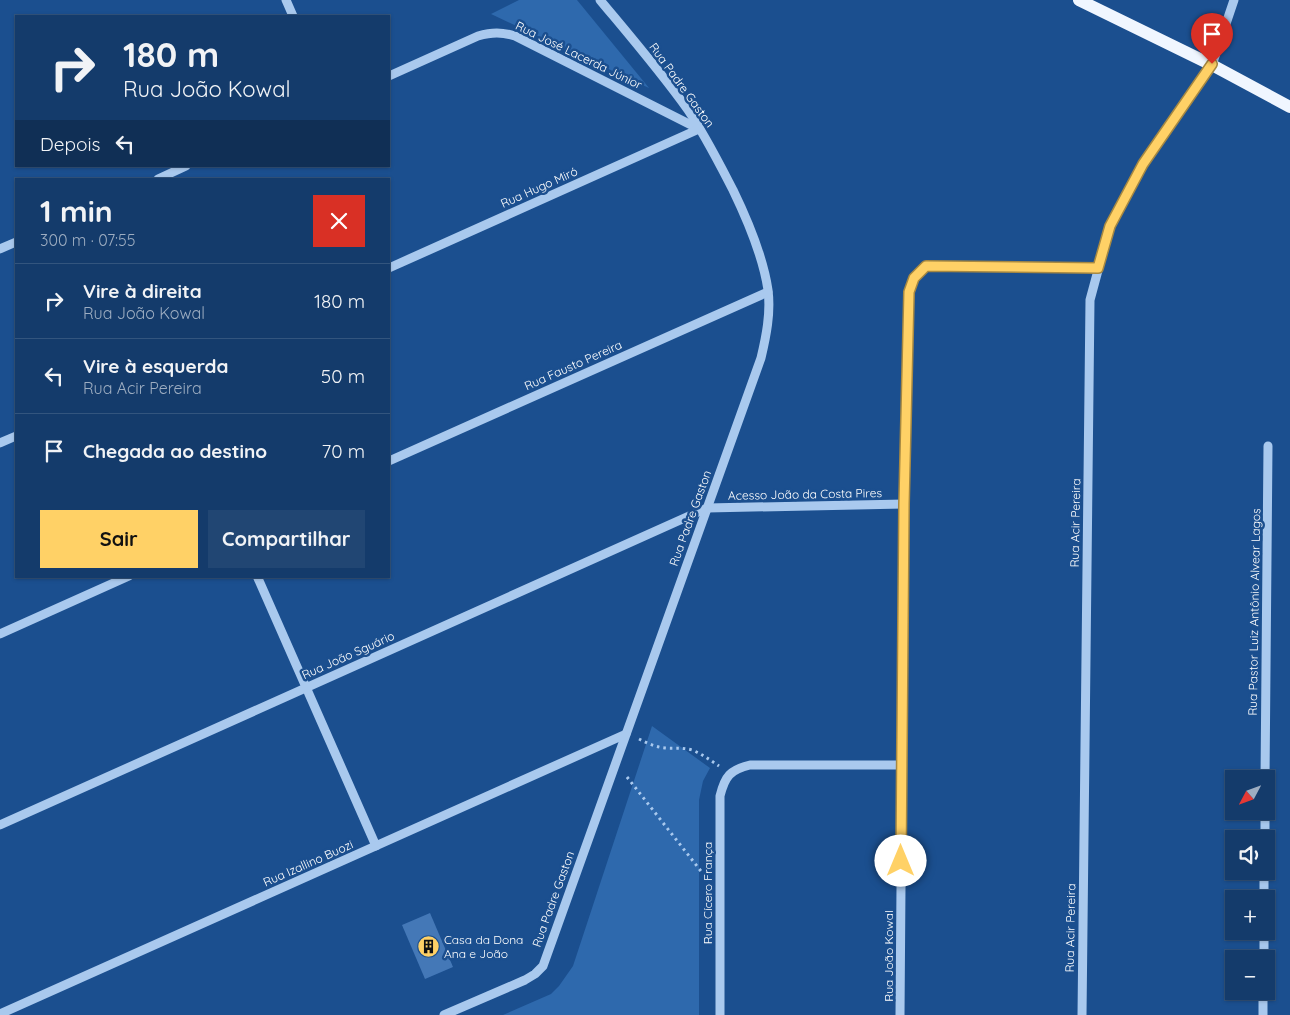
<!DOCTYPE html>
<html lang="pt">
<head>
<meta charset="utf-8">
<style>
  body { margin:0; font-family:Quicksand,sans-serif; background:#214673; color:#f1f3f6; height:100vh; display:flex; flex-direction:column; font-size:19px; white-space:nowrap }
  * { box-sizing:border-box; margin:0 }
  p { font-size:16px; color:#9dadc1 }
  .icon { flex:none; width:28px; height:28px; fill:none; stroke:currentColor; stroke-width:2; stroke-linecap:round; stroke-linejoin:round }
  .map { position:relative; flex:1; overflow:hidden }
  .sheet { position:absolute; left:15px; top:178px; width:375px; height:400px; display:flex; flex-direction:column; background:#143b6b; border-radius:0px; box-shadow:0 1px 4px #0004,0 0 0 1px #33557e }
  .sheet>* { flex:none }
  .top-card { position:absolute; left:15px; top:15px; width:375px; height:152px; border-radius:0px; box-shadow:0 1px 4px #0004,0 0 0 1px #33557e; background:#143b6b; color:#f1f3f6; overflow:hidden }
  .needle { width:32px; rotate:229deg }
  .buttons { position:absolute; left:1225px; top:770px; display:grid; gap:10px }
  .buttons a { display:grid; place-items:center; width:50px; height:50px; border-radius:0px; background:#143b6b; box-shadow:0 1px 4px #0004,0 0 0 1px #33557e; font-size:25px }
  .pin { position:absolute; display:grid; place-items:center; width:42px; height:42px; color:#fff; margin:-51px -21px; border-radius:50% 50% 50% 0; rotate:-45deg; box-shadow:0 0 5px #0007 }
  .pin .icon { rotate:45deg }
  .me { position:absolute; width:55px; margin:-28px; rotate:0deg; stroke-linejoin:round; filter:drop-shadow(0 0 4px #0008) }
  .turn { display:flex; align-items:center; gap:18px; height:105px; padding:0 25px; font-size:22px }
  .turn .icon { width:65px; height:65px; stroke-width:2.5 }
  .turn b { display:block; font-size:35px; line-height:42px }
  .then { display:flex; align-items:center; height:48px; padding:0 25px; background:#0003; gap:10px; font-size:19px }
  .round { display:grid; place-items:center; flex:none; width:52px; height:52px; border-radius:0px; background:#214673 }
  .headline { display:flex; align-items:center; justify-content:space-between; height:85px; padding:0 25px }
  h1 { font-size:30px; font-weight:700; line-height:38px }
  .action { display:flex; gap:10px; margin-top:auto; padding:10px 25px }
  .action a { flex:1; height:58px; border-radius:0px; background:#ffd166; color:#111; font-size:20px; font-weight:700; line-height:58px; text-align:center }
  .action a+a { background:#214673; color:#f1f3f6 }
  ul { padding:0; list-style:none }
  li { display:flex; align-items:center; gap:15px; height:75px; padding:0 25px; border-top:1px solid #33557e }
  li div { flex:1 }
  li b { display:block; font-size:19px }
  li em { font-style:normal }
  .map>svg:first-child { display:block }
  .green { fill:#2e69ad }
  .building { fill:#4478b7 }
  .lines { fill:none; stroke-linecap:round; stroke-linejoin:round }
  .path { stroke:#a9c9ee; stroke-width:3; stroke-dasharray:2.5 4; stroke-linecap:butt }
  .minor { stroke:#a9c9ee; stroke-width:9 }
  .major { stroke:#f0f6ff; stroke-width:12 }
  .route-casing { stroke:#a68842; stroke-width:12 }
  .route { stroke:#ffd166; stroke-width:9 }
  .labels { text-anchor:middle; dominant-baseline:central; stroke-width:5; stroke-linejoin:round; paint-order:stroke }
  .street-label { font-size:12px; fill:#fff; stroke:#1b4f8f }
  .poi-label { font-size:12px; fill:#fff; stroke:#1b4f8f; text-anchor:start }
</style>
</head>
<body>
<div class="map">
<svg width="1290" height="1015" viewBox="0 0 1290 1015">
  <rect width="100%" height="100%" fill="#1b4f8f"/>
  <g class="green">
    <polygon points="519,0 577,0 649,88 491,14"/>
    <polygon points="652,726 710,768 703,781 699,800 699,1015 503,1015 551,994 559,986 573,966"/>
  </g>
  <polygon class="building" points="430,913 453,967 425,979 402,925"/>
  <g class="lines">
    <g class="path">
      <path d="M639,739c8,4 16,8 26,9 9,1 17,-1 27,2 10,4 18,10 27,16"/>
      <polyline points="627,777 704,875"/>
    </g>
    <g class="minor">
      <polyline points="286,0 293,16"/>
      <path d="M389,76l89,-40c14,-4 24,-4 37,0l184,93"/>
      <polyline points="158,179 186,166"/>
      <polyline points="0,249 16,242"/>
      <polyline points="389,268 699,129"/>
      <polyline points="0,443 16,436"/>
      <polyline points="389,461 768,292"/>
      <polyline points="257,576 376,846"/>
      <polyline points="0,634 129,576"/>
      <polyline points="1265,779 1268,446"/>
      <polyline points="0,825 707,508 904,504"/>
      <polyline points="1265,839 1265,811"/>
      <polyline points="1264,899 1264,871"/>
      <polyline points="1264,959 1264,931"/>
      <polyline points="0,1014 626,734"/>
      <path d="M444,1015l81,-35 10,-6 8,-8 218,-608c5,-21 10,-45 7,-68 -5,-34 -20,-69 -35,-100 -14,-27 -28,-55 -45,-80 -27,-38 -58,-74 -88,-110"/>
      <path d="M720,1015v-219c5,-20 10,-26 30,-31h152"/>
      <polyline points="900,1015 904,504 909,293 914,278 926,266 1098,268"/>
      <polyline points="1082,1015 1090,300 1110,226 1143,164 1212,65 1234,0"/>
      <polyline points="1263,1015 1263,991"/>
    </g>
    <polyline class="major" points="1079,0 1212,65 1290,107"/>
  </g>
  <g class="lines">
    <defs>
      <polyline id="route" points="901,861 904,504 909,292 914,278 926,266 1098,268 1110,226 1143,164 1212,64"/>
    </defs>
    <use href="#route" class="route-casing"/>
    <use href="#route" class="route"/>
  </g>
  <defs>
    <symbol id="building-disc" viewBox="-11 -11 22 22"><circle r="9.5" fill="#ffd166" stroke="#1b4f8f"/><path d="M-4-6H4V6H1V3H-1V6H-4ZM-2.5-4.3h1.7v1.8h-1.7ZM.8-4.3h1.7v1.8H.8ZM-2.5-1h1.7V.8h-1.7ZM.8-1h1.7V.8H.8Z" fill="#111"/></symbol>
  </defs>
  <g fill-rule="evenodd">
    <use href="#building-disc" x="416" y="934" width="25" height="25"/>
  </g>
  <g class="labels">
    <g class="street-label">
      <text transform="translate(579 55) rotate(26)">Rua José Lacerda Júnior</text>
      <text transform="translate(682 85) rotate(54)">Rua Padre Gaston</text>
      <text transform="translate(539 187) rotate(-24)">Rua Hugo Miró</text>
      <text transform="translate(573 365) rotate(-24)">Rua Fausto Pereira</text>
      <text transform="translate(805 494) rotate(-1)">Acesso João da Costa Pires</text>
      <text transform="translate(690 518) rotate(-70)">Rua Padre Gaston</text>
      <text transform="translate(1075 523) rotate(-89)">Rua Acir Pereira</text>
      <text transform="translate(1254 612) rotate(-89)">Rua Pastor Luiz Antônio Alvear Lagos</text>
      <text transform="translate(348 655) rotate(-24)">Rua João Sguário</text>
      <text transform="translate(308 863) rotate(-24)">Rua Izallino Buozi</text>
      <text transform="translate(707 893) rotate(-90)">Rua Cícero França</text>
      <text transform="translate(553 899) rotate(-70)">Rua Padre Gaston</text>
      <text transform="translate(1070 928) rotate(-89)">Rua Acir Pereira</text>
      <text transform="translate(888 956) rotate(-90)">Rua João Kowal</text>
    </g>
    <g class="poi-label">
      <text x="444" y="939">Casa da Dona<tspan x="444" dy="14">Ana e João</tspan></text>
    </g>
  </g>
</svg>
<div class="buttons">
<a><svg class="needle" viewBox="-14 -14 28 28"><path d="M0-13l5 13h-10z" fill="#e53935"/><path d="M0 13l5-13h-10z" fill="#9dadc1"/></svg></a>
<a><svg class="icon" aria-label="sound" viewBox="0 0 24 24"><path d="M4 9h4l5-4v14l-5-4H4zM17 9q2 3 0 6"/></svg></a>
<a>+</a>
<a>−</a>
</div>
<div class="pin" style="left:1212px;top:64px;background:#d93025"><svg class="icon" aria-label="arrive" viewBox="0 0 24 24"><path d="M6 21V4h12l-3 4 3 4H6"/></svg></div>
<svg class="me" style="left:901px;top:861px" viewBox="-20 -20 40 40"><circle r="19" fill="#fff"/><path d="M0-13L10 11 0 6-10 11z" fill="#ffd166"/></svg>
<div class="top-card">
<div class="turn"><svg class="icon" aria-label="right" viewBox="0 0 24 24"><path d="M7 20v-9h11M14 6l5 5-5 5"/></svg><div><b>180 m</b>Rua João Kowal</div></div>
<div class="then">Depois<svg class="icon" aria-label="left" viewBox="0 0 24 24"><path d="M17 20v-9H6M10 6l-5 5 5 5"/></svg></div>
</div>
<section class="sheet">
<div class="headline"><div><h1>1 min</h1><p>300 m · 07:55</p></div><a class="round" style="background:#d93025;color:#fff"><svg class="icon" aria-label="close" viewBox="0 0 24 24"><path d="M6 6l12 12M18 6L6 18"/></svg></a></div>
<ul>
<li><svg class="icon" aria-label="right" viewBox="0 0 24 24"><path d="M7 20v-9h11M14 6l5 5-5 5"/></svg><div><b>Vire à direita</b><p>Rua João Kowal</p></div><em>180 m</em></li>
<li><svg class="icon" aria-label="left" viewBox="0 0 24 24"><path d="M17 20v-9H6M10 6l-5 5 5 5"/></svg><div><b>Vire à esquerda</b><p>Rua Acir Pereira</p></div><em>50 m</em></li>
<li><svg class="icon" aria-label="arrive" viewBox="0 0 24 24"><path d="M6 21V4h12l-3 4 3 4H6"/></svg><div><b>Chegada ao destino</b></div><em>70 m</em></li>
</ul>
<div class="action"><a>Sair</a><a>Compartilhar</a></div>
</section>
</div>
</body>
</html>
